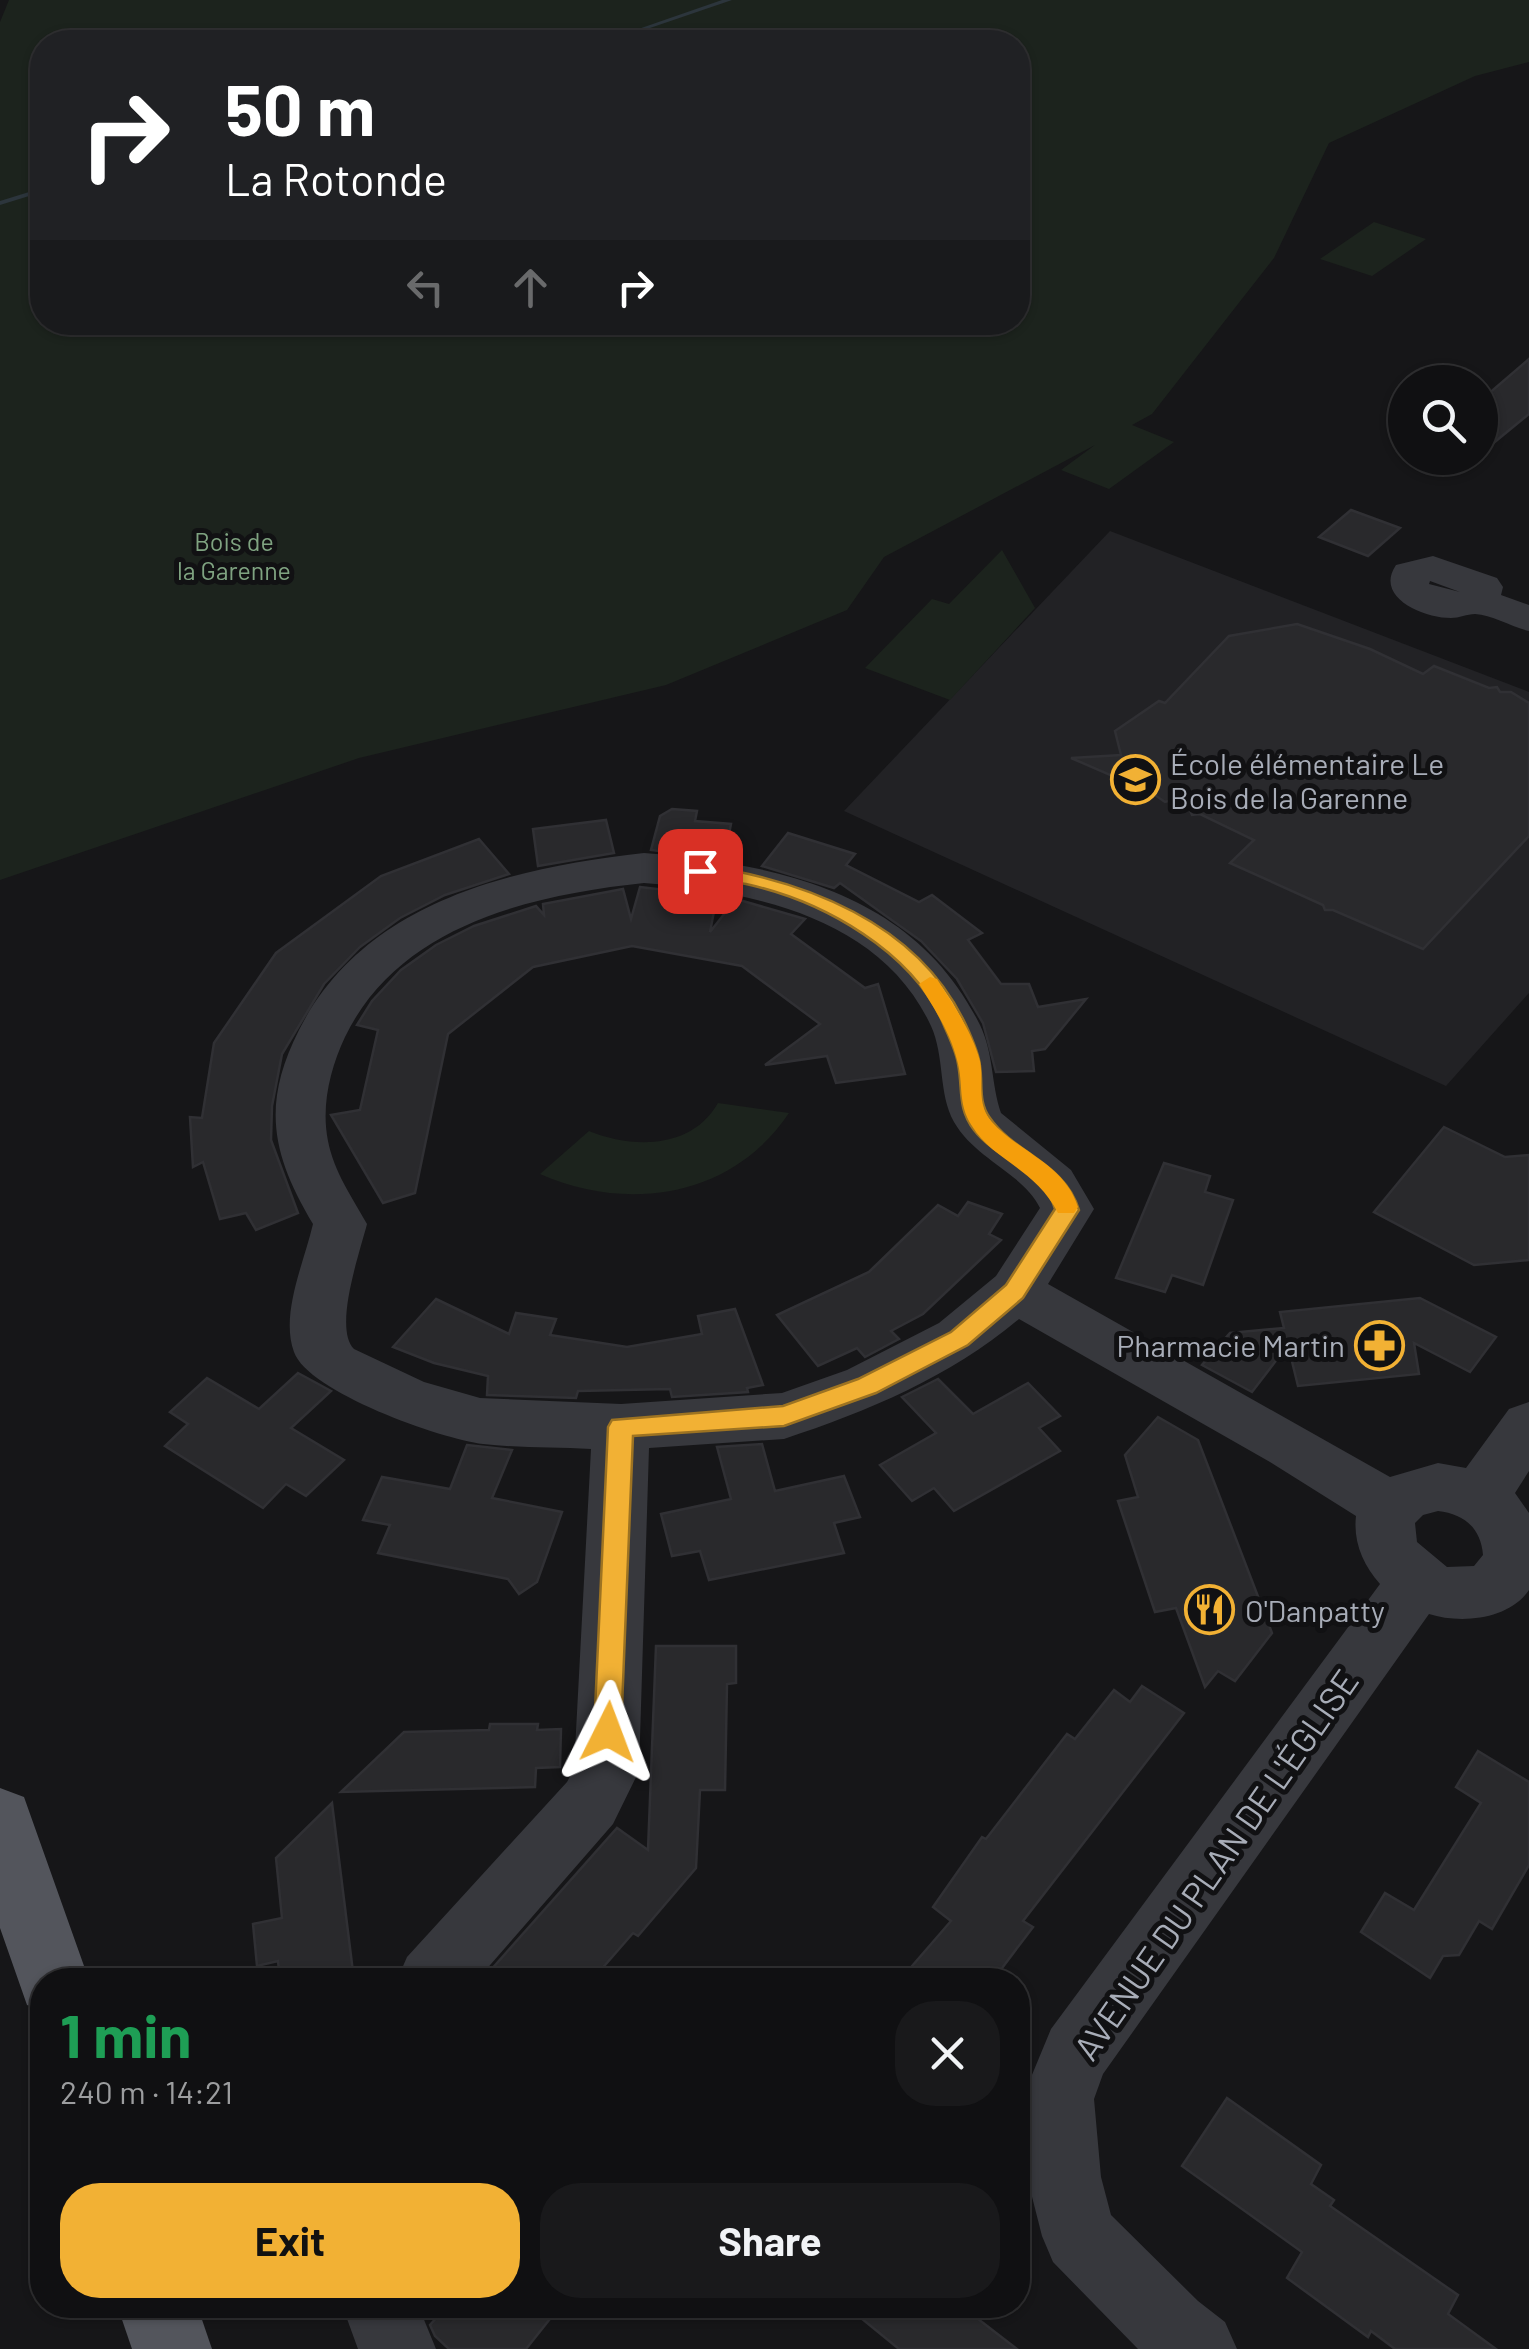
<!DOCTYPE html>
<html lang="en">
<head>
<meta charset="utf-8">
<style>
  body { margin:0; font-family:Barlow,sans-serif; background:#19191b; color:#f1f3f6; height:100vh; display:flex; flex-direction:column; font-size:38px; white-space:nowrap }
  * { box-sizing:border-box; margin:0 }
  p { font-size:32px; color:#9c9d9f }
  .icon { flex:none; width:55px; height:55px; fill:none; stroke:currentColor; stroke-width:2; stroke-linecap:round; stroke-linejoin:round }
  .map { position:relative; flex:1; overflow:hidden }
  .panel { position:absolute; left:30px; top:1968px; width:1000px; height:350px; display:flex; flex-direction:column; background:#101012; border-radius:40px; box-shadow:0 2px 8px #0004,0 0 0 2px #303032 }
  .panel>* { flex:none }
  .banner { position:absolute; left:30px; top:30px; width:1000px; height:305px; border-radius:40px; box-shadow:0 2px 8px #0004,0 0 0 2px #303032; background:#202124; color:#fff; overflow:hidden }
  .tools { position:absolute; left:1388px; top:365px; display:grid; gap:20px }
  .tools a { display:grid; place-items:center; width:110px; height:110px; border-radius:50%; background:#101012; box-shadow:0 2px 8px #0004,0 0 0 2px #303032; font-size:50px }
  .pin { position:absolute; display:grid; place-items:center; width:85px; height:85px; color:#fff; margin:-42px; border-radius:20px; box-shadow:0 5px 15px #0006 }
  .me { position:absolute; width:110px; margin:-55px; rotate:3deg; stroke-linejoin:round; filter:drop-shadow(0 0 8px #0008) }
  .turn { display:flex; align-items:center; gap:35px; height:210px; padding:0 30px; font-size:45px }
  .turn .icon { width:130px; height:130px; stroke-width:2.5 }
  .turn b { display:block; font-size:70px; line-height:85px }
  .lanes { display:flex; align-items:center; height:95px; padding:0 30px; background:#0003; justify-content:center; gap:50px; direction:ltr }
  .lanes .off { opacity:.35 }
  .round { display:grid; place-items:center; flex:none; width:105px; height:105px; border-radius:40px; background:#19191b }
  .summary { display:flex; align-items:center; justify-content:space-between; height:170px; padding:0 30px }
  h1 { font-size:60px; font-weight:700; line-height:75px; color:#1e9e55 }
  .button { display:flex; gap:20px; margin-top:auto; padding:20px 30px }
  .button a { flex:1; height:115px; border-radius:40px; background:#f2b134; color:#111; font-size:40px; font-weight:700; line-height:115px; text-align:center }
  .button a+a { background:#19191b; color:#f1f3f6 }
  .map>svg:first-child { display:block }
  .built { fill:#222225 }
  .green { fill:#1c231d; fill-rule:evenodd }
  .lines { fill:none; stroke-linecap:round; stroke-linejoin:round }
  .stream { fill:#2c353c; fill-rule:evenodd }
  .building { fill:#29292c; stroke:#303034; stroke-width:2.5 }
  .minor { fill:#37383d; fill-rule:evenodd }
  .major { fill:#53555c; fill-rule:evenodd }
  .route { fill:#f2b134; stroke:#9d7322; stroke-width:2.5 }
  .slow { fill:#f59e0b }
  .labels { text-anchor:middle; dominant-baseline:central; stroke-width:10; stroke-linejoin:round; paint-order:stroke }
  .far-park-label { font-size:25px; fill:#7fa381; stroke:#111113 }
  .poi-label { font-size:30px; fill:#a8adb8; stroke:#111113; text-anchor:start }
  .near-street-label { font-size:35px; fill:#a8adb8; stroke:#111113 }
</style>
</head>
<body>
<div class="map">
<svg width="1529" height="2349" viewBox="0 0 1529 2349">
  <rect width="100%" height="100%" fill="#161618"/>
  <polygon class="built" points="1110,531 1529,692 1529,993 1446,1086 844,811"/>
  <g class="green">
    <path d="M9,0h1520v62l-54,14 -146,67 -55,115 -122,156 -20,11 42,17 -65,47 -48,-19 34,-25 -211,112 -37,53 -181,75 -307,73 -359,122v-858zM42,42h976v280h-976z"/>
    <polygon points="1374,222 1426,239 1372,276 1320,259"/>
    <polygon points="1002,550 1035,608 950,700 865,668 932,599 949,604"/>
    <path d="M718,1103l71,10c-56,84 -161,100 -249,61l49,-43c44,18 103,18 129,-28z"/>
  </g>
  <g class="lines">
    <g class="stream">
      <polygon points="722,0 732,0 609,42 601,42"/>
      <polygon points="42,188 42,192 0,205 0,201"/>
    </g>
  </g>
  <g class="building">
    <polygon points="1529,359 1529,414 1480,454 1480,401"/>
    <polygon points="1351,510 1400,528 1368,556 1319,537"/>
    <polygon points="1297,624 1370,649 1423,674 1434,666 1489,688 1497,687 1500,692 1511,692 1529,703 1529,836 1423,949 1333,910 1325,910 1323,905 1230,863 1254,840 1200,814 1192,815 1184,797 1165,802 1152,793 1071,758 1121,755 1115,731 1159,701 1165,703 1229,636"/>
    <polygon points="672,809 697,811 695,821 731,824 724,859 651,850 660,816"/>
    <polygon points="606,820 614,853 538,866 533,829"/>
    <polygon points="788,833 855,854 846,865 919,902 932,895 982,933 968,940 1001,984 1029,984 1038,1007 1086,999 1045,1049 1032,1051 1034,1071 996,1072 983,1023 957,979 921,941 840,883 834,888 762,866"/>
    <polygon points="479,839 509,874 445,895 400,918 360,947 324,984 282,1054 272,1106 271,1140 298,1213 256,1230 246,1213 220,1219 203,1162 193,1167 190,1117 202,1118 214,1043 276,953 381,876"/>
    <polygon points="640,887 717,896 710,932 736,899 805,919 791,934 865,988 878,984 905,1074 836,1083 827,1056 765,1065 820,1024 742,966 632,946 533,967 448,1034 415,1193 383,1203 331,1115 360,1110 378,1030 357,1025 372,1001 401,970 436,945 474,926 536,906 544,915 543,904 623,889 631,919"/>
    <polygon points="1444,1127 1505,1157 1529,1155 1529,1260 1474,1265 1374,1212"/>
    <polygon points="1164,1163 1210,1176 1205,1192 1233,1200 1203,1285 1172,1275 1165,1292 1116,1278"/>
    <polygon points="968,1202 1002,1214 989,1234 1001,1240 923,1314 891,1331 899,1339 865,1357 857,1348 818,1366 777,1315 869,1272 938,1205 958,1216"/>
    <polygon points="1420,1298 1496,1337 1470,1372 1414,1343 1419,1374 1298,1386 1288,1345 1252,1392 1202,1365 1230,1333 1284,1328 1280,1312"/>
    <polygon points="436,1299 509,1334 516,1313 556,1319 550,1335 627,1347 702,1334 698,1316 735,1309 763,1385 747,1388 748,1392 672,1397 670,1389 578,1391 576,1398 487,1395 488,1376 434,1363 393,1347"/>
    <polygon points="298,1373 331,1391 291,1428 344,1460 306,1496 286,1484 263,1508 165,1446 188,1424 170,1412 207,1378 259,1409"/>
    <polygon points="938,1379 973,1414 1028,1383 1060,1416 1039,1428 1060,1451 954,1511 934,1488 912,1501 880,1465 936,1433 902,1397"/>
    <polygon points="1158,1417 1198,1440 1272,1633 1235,1681 1218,1671 1205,1687 1176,1608 1155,1612 1118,1501 1138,1497 1125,1455"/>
    <polygon points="762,1444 775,1491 844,1476 860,1517 834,1523 844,1553 709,1580 700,1551 672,1556 661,1514 731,1499 717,1447"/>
    <polygon points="467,1445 512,1450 492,1498 562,1512 537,1582 519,1594 508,1579 378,1553 390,1525 363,1520 382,1477 450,1489"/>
    <polygon points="656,1646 736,1646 736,1683 727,1684 725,1790 700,1790 696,1868 638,1936 633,1933 592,1980 482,1980 617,1828 648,1850"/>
    <polygon points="1142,1686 1184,1713 1023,1921 1033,1927 993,1980 900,1980 951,1921 933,1907 982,1837 986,1839 1067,1734 1075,1739 1114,1690 1130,1702"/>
    <polygon points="490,1724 538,1724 537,1730 561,1729 560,1767 536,1768 535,1787 341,1792 404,1732 489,1730"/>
    <polygon points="1478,1751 1529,1782 1529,1865 1492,1929 1479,1921 1459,1955 1443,1956 1430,1978 1361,1932 1385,1893 1414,1910 1481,1803 1456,1787"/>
    <polygon points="332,1803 354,1980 280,1980 278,1961 257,1966 253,1924 282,1918 276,1858"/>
    <polygon points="1227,2098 1321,2165 1311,2184 1334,2200 1330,2206 1458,2295 1448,2314 1496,2349 1395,2349 1371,2331 1368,2337 1287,2278 1302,2252 1182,2166"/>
    <polygon points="448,2305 561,2305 526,2349 449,2349 435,2336 430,2325"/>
    <polygon points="845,2305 960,2305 1017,2349 899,2349"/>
  </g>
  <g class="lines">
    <g class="minor">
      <path d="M1433,556l64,22 6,9 -2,8 28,10v26c-17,-4 -37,-16 -54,-17 -8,0 -16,4 -24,4 -28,0 -77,-21 -55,-53zM1430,581l30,11 -31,-8z"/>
      <path d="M644,853c135,11 271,40 336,172 14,29 11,59 21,88l70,57 23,39 -46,75 342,193 48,-14 28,5 43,-59 20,-7v69l-14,22 14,20v77c-20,30 -69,34 -100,24l-326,460 -9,25 7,78 10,38 87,86 27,21 12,27h-99l-85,-87 -11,-26 -15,-59 -5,-78 29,-70 329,-445c-17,-19 -27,-42 -24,-68l-86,-54 -251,-143c-69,58 -150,92 -235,120l-135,9 -10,323 -26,53 -136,156h-80l10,-23 160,-175 7,-13 17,-320c-36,-2 -73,-1 -108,-5 -42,-5 -175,-52 -189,-92 -14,-38 10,-89 19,-128 -41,-69 -52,-119 -14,-194 65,-129 213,-162 345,-177zM644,883c107,8 237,34 287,143 14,31 7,67 23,96 22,38 69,51 86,86l-44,68 -57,47 -92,47 -65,23 -161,11 -141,-6 -56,-16 -70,-33c-21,-21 6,-97 13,-125 -15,-27 -33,-52 -39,-83 -7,-35 2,-72 17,-104 54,-112 186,-142 299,-154zM1438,1511c26,3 43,17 45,44l-9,11 -27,1 -30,-25 -2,-19 8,-8z"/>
      <polygon points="342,2305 418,2305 436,2349 358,2349"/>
    </g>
    <g class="major">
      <polygon points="0,1788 24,1797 89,1980 42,1980 42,2011 27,2005 0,1928"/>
      <polygon points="117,2305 197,2305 212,2349 132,2349"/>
    </g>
  </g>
  <path class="route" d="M700,865c104,15 217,57 265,158 6,13 14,30 15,43 3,19 -2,36 10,52 25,36 75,45 89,92l-56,88 -55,47 -92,48 -92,33 -151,10 -12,296 -4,9 -9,4 -10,-4 -4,-9 14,-305 4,-7 171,-14 75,-27 93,-47 55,-47 49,-76c-10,-38 -59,-50 -81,-79 -17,-22 -11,-41 -16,-66 -2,-12 -8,-25 -13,-36 -30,-76 -122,-127 -199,-144 -17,-3 -36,-4 -53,-8l-3,-5z"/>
  <path class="slow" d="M930,977l7,2c16,26 35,52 43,82 4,21 -4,42 11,60 27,31 74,43 87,86l-4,6h-16c-23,-45 -66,-53 -86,-87 -15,-23 -8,-42 -15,-66 -7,-28 -23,-52 -38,-76z"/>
  <defs>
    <symbol id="school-ring" viewBox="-11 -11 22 22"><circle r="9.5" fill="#111113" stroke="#f2b134" stroke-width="1.5"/><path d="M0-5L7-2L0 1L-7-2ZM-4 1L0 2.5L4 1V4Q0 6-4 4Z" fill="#f2b134"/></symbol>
    <symbol id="pharmacy-ring" viewBox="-11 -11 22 22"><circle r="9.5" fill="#111113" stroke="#f2b134" stroke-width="1.5"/><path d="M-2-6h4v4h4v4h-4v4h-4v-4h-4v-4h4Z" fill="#f2b134"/></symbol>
    <symbol id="restaurant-ring" viewBox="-11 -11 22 22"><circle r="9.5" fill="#111113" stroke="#f2b134" stroke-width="1.5"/><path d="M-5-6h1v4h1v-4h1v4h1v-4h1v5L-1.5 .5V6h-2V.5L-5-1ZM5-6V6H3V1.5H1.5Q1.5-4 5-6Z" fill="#f2b134"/></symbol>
  </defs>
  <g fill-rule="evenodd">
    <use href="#school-ring" x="1108" y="752" width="55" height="55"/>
    <use href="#pharmacy-ring" x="1352" y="1318" width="55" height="55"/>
    <use href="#restaurant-ring" x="1182" y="1582" width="55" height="55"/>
  </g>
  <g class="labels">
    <g class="far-park-label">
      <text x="234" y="541">Bois de<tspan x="234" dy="29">la Garenne</tspan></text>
    </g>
    <g class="poi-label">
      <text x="1170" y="763">École élémentaire Le<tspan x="1170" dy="34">Bois de la Garenne</tspan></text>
      <text x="1345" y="1345" text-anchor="end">Pharmacie Martin</text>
      <text x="1245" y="1610">O'Danpatty</text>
    </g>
    <g class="near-street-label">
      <text transform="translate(1215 1864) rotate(-55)">AVENUE DU PLAN DE L'ÉGLISE</text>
    </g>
  </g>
</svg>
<div class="tools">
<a><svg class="icon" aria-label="search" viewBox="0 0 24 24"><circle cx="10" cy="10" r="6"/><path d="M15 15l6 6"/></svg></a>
</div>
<div class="pin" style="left:700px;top:871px;background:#d93025"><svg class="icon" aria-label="arrive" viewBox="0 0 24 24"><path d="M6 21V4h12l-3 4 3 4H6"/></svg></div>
<svg class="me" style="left:608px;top:1732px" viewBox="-20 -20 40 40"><path d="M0-17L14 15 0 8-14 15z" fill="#f2b134" stroke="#fff" stroke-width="4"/></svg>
<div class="banner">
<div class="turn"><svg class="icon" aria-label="right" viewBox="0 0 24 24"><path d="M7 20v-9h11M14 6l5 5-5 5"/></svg><div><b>50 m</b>La Rotonde</div></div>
<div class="lanes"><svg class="icon off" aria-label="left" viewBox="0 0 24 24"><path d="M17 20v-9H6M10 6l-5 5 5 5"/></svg><svg class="icon off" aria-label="ahead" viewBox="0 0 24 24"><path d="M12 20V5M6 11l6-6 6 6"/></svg><svg class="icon" aria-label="right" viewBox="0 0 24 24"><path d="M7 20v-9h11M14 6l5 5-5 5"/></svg></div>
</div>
<section class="panel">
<div class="summary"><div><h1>1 min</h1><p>240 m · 14:21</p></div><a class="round"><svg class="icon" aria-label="close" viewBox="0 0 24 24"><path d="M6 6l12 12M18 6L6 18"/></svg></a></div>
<div class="button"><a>Exit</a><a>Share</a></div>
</section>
</div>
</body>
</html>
